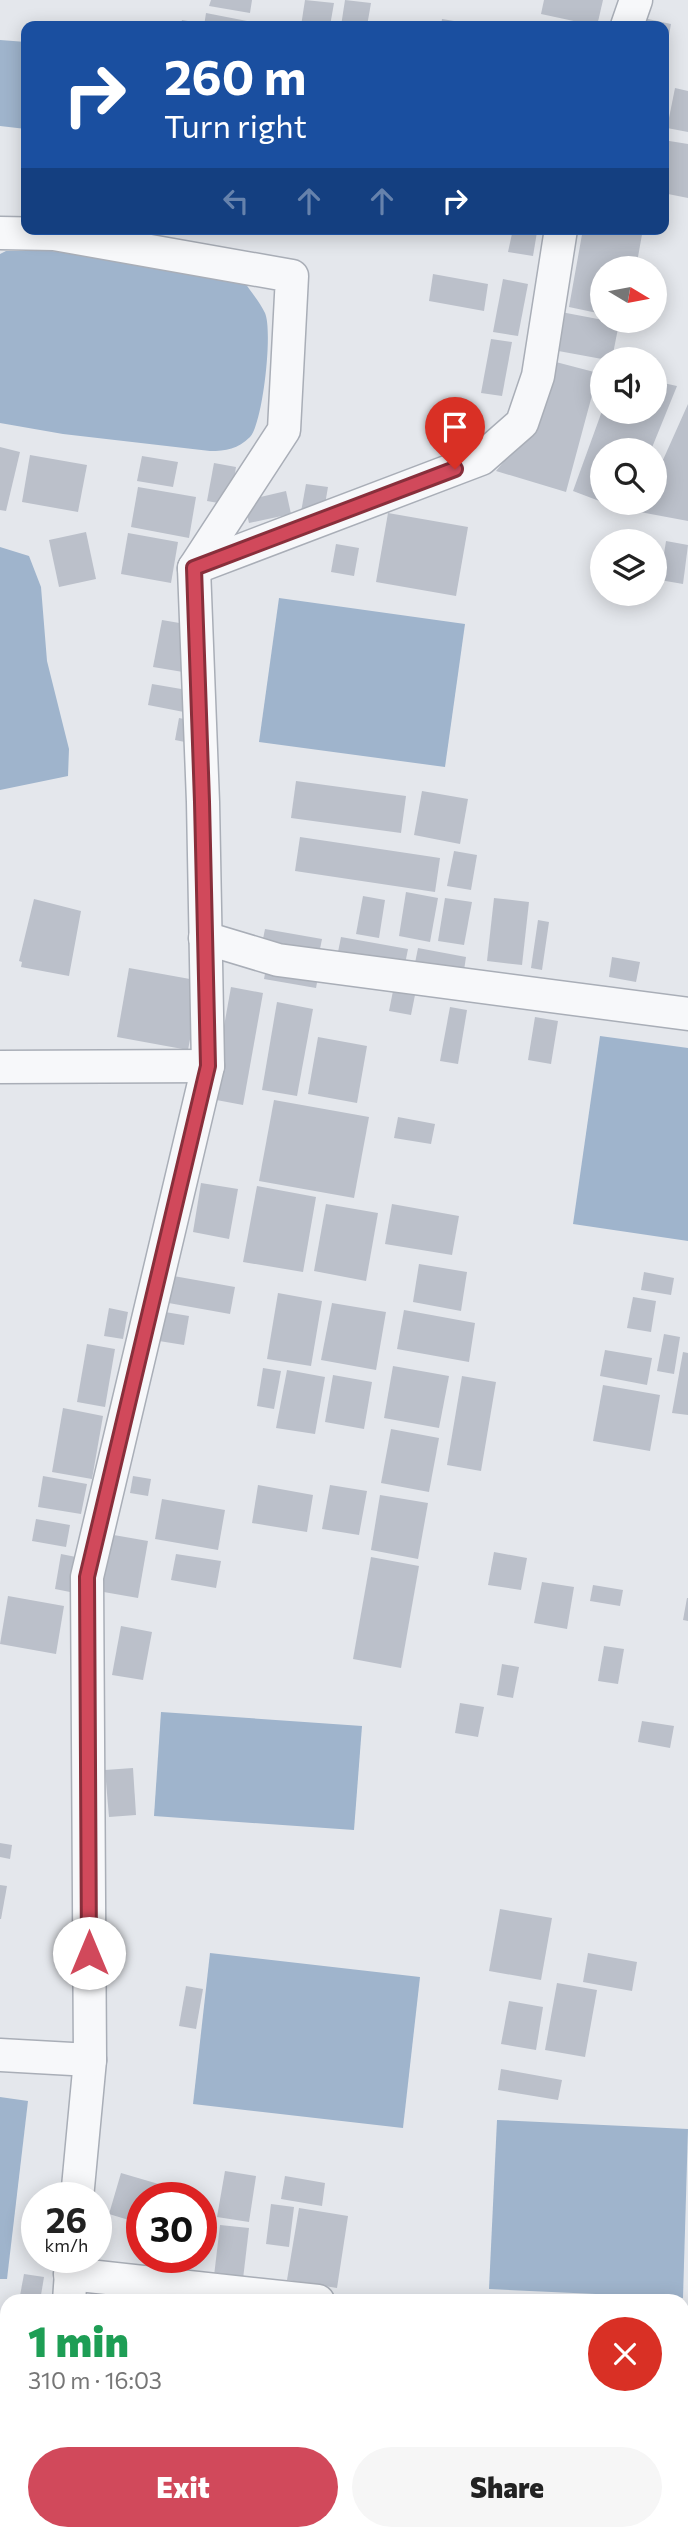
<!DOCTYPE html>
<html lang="en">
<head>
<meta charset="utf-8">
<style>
  body { margin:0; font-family:Commissioner,sans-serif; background:#f6f6f6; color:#222; height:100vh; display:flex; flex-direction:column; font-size:26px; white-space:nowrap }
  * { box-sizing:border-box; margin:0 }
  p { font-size:23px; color:#767676 }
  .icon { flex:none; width:38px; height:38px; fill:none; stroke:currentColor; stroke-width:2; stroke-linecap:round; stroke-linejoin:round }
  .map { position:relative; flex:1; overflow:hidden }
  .panel { position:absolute; left:0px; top:2294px; width:690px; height:247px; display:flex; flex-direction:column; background:#fff; border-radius:21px 21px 0 0; box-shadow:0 4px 18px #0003 }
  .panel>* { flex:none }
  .hud { position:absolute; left:21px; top:21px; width:648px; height:214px; border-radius:14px; box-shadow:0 4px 18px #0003; background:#1a4fa0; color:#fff; overflow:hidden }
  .needle { width:46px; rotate:100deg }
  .buttons { position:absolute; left:590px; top:256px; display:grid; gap:14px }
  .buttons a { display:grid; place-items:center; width:77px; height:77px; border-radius:50%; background:#fff; box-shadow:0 4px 18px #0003; font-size:35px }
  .speed { position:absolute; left:21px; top:2182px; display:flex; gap:14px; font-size:35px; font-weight:700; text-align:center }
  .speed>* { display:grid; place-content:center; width:91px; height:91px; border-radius:50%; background:#fff; box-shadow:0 4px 18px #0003; line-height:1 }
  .speed small { font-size:18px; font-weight:400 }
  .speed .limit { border:10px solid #d22; background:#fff; color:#111 }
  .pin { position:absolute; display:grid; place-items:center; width:60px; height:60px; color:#fff; margin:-72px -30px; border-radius:50% 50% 50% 0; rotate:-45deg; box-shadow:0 0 7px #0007 }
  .pin .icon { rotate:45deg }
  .me { position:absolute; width:77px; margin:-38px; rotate:0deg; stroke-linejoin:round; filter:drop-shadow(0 0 5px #0008) }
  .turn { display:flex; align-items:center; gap:24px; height:147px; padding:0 28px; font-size:32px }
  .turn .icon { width:91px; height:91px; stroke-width:2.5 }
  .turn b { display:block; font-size:49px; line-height:60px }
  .lanes { display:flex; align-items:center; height:66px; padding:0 28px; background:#0003; justify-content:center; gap:35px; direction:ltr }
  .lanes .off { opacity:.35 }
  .round { display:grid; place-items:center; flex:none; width:74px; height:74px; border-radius:37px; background:#f6f6f6 }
  .headline { display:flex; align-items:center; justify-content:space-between; height:119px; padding:0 28px }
  h1 { font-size:42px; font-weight:800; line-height:52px; color:#1e9e55 }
  .primary-button { display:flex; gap:14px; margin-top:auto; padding:14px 28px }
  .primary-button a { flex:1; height:80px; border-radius:42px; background:#d1495b; color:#fff; font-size:28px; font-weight:800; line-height:80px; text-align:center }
  .primary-button a+a { background:#f6f6f6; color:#222 }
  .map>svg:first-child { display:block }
  .water { fill:#9fb4cc }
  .building { fill:#bbc0ca }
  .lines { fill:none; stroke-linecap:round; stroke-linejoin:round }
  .minor-casing { stroke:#a9aeb7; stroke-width:35 }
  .minor { stroke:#f7f8fa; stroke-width:32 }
  .route-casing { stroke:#882f3b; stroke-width:18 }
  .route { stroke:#d1495b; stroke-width:12 }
</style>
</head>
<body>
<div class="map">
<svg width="688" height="2540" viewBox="0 0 688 2540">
  <rect width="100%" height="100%" fill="#e4e7ec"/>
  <g class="water">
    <polygon points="0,40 26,42 26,129 0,126"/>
    <path d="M6,251h46l192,30c6,10 16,21 21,32 8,18 -2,110 -15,124 -12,12 -24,14 -40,14l-147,-17 -63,-11v-169z"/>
    <polygon points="0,547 29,556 41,587 47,661 69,749 68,776 0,790"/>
    <polygon points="279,598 465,624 445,767 259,742"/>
    <polygon points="600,1036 688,1048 688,1241 573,1224"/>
    <polygon points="161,1712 362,1726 354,1830 154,1816"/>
    <polygon points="210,1953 420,1977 403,2128 193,2104"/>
    <polygon points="0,2097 28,2101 7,2279 0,2279"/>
    <polygon points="497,2120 688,2129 683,2298 489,2289"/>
    <polygon points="683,2371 688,2372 688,2538 658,2534 682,2534"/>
  </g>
  <g class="building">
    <polygon points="211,0 252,0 250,13 209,6"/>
    <polygon points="305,0 334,3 330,26 301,26"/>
    <polygon points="345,0 371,3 367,26 341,26"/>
    <polygon points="544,0 603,0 597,26 541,14"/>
    <polygon points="206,13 247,21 246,26 204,26"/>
    <polygon points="639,17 671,24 665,58 663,26 638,26"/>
    <polygon points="442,19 478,25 477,26 441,26"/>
    <polygon points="182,20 199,23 199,26 180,26"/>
    <polygon points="675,88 688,91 688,132 667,128"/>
    <polygon points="663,140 688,144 688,198 663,193"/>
    <polygon points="425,229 451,229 450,235"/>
    <polygon points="513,229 537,232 533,256 508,252"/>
    <polygon points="583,229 643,229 636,268 602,268 602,314 569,307"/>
    <polygon points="433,274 488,284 484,311 429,301"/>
    <polygon points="503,279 528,284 518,336 493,332"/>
    <polygon points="561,312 619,323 612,359 602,359 553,350"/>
    <polygon points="491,339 512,342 502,396 481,393"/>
    <polygon points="552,361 598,373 566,492 496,471 534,425"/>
    <polygon points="654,381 677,386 651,450 602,450 602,502 573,491 602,411 654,411"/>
    <polygon points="688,404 688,521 640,512 645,502 654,502 654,480"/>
    <polygon points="0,447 20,452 6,511 0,510"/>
    <polygon points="30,455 87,465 78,512 22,502"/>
    <polygon points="142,456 178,462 173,487 137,481"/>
    <polygon points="214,463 236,467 230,505 207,501"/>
    <polygon points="306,484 328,487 323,516 301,512"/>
    <polygon points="138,487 196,497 189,538 131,527"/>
    <polygon points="286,491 291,514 249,523 244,501"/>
    <polygon points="605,502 630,502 627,510"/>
    <polygon points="388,513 468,527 456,596 376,582"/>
    <polygon points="86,532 96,579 59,587 49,540"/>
    <polygon points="128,533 178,542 171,583 121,574"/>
    <polygon points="666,541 688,545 683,584 660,580"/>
    <polygon points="336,544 359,548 354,576 331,572"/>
    <polygon points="162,620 191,625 183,672 153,667"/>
    <polygon points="152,684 193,691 189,713 148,705"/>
    <polygon points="179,718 194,721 190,743 175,740"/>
    <polygon points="296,781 406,796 401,833 291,818"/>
    <polygon points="422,791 468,799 460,844 414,835"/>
    <polygon points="300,837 440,858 435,892 295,871"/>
    <polygon points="454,851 477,855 471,890 447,886"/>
    <polygon points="406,892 438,898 430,942 399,936"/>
    <polygon points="363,896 385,900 379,938 356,934"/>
    <polygon points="445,898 472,902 464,945 438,941"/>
    <polygon points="494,898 529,902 522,965 487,961"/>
    <polygon points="34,899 81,911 69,976 21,967 22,962 19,961"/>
    <polygon points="538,920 549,922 542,970 531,968"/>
    <polygon points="265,929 322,939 319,954 262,944"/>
    <polygon points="341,937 408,949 404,969 337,957"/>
    <polygon points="418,948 466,957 463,977 414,968"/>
    <polygon points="612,957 640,962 636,982 609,977"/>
    <polygon points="267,963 319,972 316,988 264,979"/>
    <polygon points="129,968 201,981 188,1050 117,1037"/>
    <polygon points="231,987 263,993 243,1105 211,1099"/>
    <polygon points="393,991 415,995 411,1015 389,1011"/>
    <polygon points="277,1002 313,1009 297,1096 262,1090"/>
    <polygon points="450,1007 467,1010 458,1064 440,1061"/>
    <polygon points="535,1017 558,1021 551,1064 528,1060"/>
    <polygon points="318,1037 367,1046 357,1103 308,1094"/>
    <polygon points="274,1100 369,1117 354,1198 259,1181"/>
    <polygon points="398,1117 435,1124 431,1144 394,1138"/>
    <polygon points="201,1183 238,1189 229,1239 193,1232"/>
    <polygon points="257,1186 316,1197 303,1272 243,1262"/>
    <polygon points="326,1204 378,1213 366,1281 314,1271"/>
    <polygon points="392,1204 459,1216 452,1255 385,1244"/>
    <polygon points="419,1264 467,1272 461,1311 413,1302"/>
    <polygon points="644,1272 674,1278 671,1295 641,1290"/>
    <polygon points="168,1275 235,1287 230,1314 163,1302"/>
    <polygon points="278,1293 322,1301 311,1366 267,1359"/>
    <polygon points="633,1297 656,1301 651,1332 627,1328"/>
    <polygon points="332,1303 386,1312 376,1370 321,1360"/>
    <polygon points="109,1308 128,1312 123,1339 104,1336"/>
    <polygon points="404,1310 475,1323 469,1362 397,1349"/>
    <polygon points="165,1312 189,1316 184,1345 159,1341"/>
    <polygon points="664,1334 680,1337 674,1374 657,1371"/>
    <polygon points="87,1344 115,1349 105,1407 77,1402"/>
    <polygon points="605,1350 652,1358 647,1385 600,1376"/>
    <polygon points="683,1352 688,1353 688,1415 672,1413"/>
    <polygon points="393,1366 449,1376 439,1428 384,1418"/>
    <polygon points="263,1368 281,1371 274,1409 257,1406"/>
    <polygon points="287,1370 325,1377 315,1434 276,1428"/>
    <polygon points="333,1375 372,1382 364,1429 325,1422"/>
    <polygon points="462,1376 496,1382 481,1471 447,1465"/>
    <polygon points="603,1385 660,1395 650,1451 593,1441"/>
    <polygon points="63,1408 103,1416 92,1479 52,1472"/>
    <polygon points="391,1429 439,1438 429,1492 381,1483"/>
    <polygon points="43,1476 87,1484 81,1514 38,1507"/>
    <polygon points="133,1476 151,1479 148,1496 130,1493"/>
    <polygon points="258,1485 313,1495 307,1532 252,1523"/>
    <polygon points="330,1485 367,1491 359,1535 322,1529"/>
    <polygon points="380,1495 428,1503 418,1559 371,1550"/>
    <polygon points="162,1499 225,1510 218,1550 155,1539"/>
    <polygon points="36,1519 70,1525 66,1547 32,1541"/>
    <polygon points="108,1534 148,1541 138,1598 98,1591"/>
    <polygon points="494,1552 527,1558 521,1590 488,1585"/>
    <polygon points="61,1554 81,1558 75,1593 55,1589"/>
    <polygon points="176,1554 221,1561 216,1588 171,1580"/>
    <polygon points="371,1557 419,1566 401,1668 353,1659"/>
    <polygon points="542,1582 574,1587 567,1629 534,1623"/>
    <polygon points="593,1585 623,1590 620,1606 590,1601"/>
    <polygon points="8,1596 64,1606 56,1654 0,1644"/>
    <polygon points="687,1598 688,1598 688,1621 683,1620"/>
    <polygon points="121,1626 152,1632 143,1680 112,1675"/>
    <polygon points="604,1646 624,1649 618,1684 598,1681"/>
    <polygon points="502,1664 519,1667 513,1698 497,1695"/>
    <polygon points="460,1703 484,1707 478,1737 455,1733"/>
    <polygon points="642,1721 674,1726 670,1748 638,1742"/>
    <polygon points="133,1768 136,1815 109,1817 105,1770"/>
    <polygon points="0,1843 12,1845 10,1859 0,1857"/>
    <polygon points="0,1885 7,1886 1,1919 0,1919"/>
    <polygon points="500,1909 552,1918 541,1980 489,1971"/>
    <polygon points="588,1953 637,1962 632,1991 583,1982"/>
    <polygon points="557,1983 597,1990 585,2057 545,2050"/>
    <polygon points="186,1986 203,1989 196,2029 179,2026"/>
    <polygon points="509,2001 543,2007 536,2050 501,2044"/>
    <polygon points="501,2069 562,2080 558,2100 498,2090"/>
    <polygon points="225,2171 256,2176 249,2222 217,2217"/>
    <polygon points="121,2173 162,2185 158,2198 142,2198 142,2224 109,2214"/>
    <polygon points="285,2176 325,2183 322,2206 281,2199"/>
    <polygon points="271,2204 294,2207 289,2247 266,2244"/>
    <polygon points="299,2208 348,2216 337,2288 287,2280"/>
    <polygon points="220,2225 249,2228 243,2279 214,2276"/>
    <polygon points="24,2274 44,2277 40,2301 19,2301"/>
    <polygon points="0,2317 7,2318 7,2363 0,2362"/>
    <polygon points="65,2534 115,2534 113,2540 64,2540"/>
    <polygon points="122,2534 246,2534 245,2540 121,2540"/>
  </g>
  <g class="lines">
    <defs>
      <g id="minor">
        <polyline points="627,26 636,0"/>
        <polyline points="0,233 54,234 292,276 284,430 194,568 203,802 208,1066 87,1577 90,2060 77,2198"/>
        <polyline points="194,568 481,459 522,423 538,376 561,229"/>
        <polyline points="205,938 278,960 688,1014"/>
        <polyline points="0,1067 208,1066"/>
        <polyline points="0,2055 90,2060"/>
        <polyline points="70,2274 318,2301"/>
        <polyline points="69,2301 72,2258"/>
        <polyline points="682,2342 688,2342"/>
        <polyline points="0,2349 7,2349"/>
        <polyline points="51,2540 51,2534"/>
      </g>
    </defs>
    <use href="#minor" class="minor-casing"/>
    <use href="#minor" class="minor"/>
  </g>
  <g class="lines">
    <defs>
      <polyline id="route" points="89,1953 87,1577 208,1066 202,802 194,568 455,469"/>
    </defs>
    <use href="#route" class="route-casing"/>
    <use href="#route" class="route"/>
  </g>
</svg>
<div class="buttons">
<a><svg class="needle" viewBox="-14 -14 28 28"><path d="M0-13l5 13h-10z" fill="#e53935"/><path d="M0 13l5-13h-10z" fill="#767676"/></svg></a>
<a><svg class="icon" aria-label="sound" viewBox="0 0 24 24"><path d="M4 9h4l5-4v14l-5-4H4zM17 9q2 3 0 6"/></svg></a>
<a><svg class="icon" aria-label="search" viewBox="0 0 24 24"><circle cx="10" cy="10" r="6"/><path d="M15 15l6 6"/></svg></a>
<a><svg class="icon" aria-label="layers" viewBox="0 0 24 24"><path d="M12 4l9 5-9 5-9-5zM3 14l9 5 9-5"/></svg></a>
</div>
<div class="speed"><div>26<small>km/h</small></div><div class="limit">30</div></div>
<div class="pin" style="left:455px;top:469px;background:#d93025"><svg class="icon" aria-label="arrive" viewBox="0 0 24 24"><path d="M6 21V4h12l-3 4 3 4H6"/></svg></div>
<svg class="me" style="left:89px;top:1953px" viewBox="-20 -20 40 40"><circle r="19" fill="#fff"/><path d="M0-13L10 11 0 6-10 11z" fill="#d1495b"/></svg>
<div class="hud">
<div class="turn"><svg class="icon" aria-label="right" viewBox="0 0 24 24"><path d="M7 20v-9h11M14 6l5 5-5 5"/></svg><div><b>260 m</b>Turn right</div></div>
<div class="lanes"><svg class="icon off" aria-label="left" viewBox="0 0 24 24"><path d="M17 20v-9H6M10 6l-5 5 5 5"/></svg><svg class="icon off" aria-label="ahead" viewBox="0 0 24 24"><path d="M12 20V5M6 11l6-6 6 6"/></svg><svg class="icon off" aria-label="ahead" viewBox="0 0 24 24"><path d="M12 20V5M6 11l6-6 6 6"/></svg><svg class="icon" aria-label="right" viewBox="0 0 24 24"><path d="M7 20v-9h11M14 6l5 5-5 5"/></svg></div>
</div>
<section class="panel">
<div class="headline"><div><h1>1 min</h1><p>310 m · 16:03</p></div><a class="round" style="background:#d93025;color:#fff"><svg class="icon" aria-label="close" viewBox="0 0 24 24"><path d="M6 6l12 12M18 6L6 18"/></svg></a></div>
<div class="primary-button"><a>Exit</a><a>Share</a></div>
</section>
</div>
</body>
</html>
